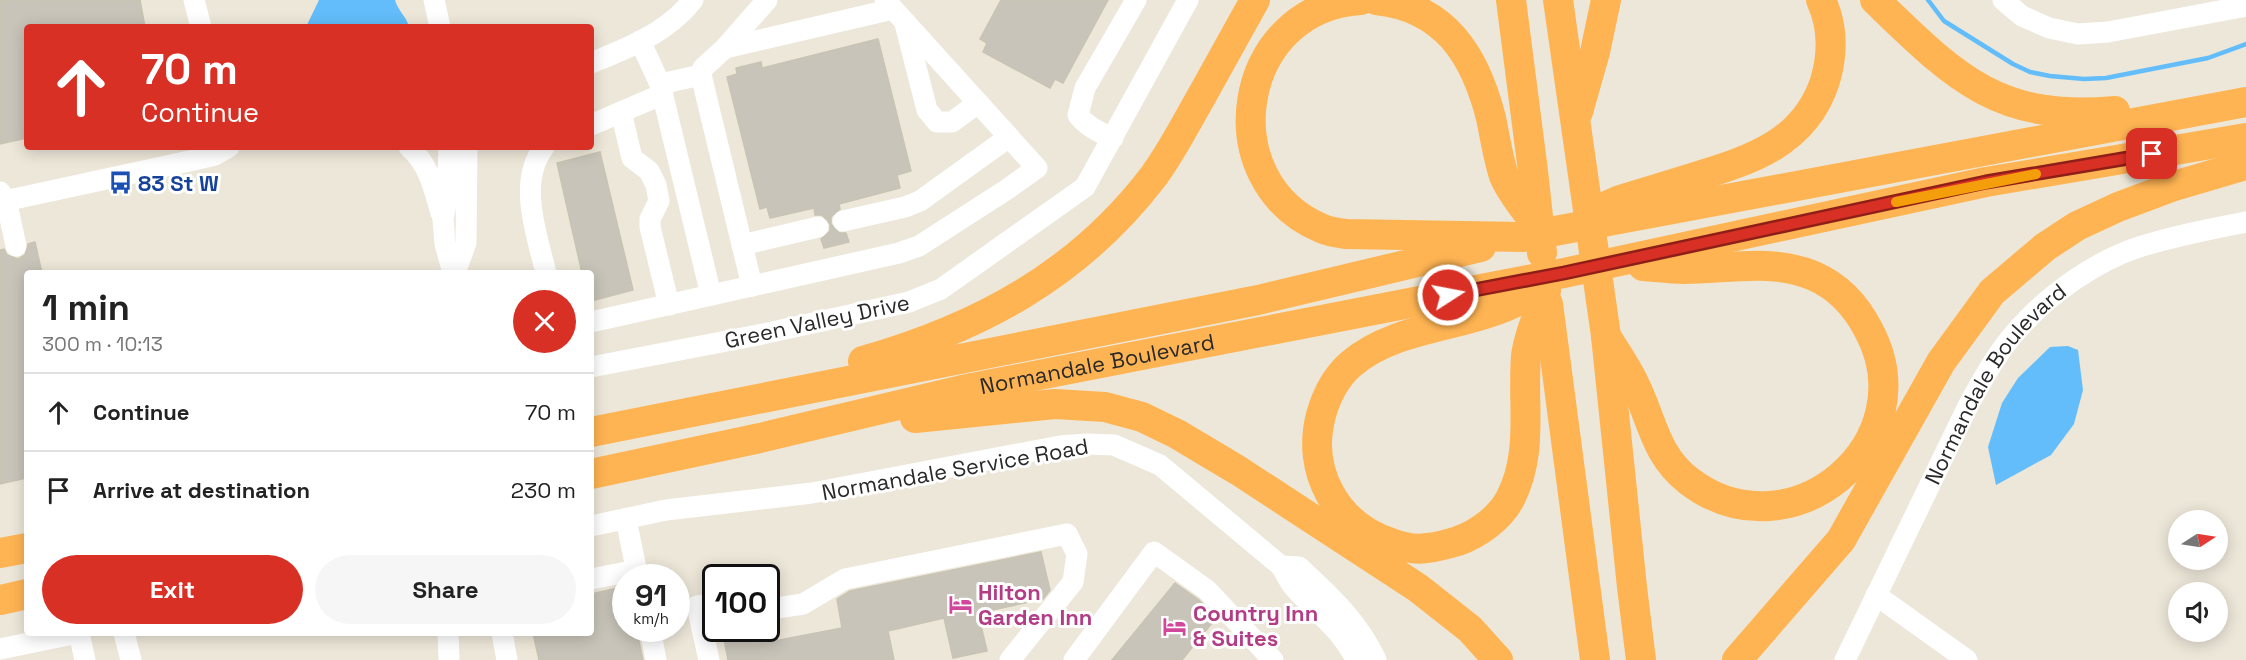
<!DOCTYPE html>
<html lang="en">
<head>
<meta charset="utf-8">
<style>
  body { margin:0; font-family:"Space Grotesk",sans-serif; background:#f6f6f6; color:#222; height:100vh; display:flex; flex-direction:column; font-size:22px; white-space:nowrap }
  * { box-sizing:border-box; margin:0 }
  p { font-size:20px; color:#767676 }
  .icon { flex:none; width:33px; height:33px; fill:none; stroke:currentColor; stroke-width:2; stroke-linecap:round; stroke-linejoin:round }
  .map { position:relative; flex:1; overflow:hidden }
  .side { position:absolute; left:24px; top:270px; width:570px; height:366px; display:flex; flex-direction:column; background:#fff; border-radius:6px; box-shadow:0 3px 15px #0003 }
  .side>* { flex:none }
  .hud { position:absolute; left:24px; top:24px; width:570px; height:126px; border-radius:6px; box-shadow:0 3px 15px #0003; background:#d93025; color:#fff; overflow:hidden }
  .needle { width:39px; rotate:78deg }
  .fabs { position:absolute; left:2168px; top:510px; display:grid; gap:12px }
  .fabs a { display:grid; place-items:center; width:60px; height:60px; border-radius:50%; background:#fff; box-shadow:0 3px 15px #0003; font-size:30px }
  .speed { position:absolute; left:612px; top:564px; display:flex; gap:12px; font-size:30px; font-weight:700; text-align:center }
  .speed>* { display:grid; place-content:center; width:78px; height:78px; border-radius:50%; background:#fff; box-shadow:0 3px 15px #0003; line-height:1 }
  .speed small { font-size:15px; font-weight:400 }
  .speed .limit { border:3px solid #111; border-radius:9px; background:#fff; color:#111 }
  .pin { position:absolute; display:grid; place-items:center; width:51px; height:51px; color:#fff; margin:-26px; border-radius:12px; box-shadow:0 3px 9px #0006 }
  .me { position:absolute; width:66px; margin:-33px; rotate:79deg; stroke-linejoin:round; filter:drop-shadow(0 0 4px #0008) }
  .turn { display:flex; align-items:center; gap:21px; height:126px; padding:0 18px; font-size:27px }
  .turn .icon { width:78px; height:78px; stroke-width:2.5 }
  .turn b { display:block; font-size:42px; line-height:51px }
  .round { display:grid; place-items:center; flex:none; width:63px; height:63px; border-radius:32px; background:#f6f6f6 }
  .summary { display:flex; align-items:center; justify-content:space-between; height:102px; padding:0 18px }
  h1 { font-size:36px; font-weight:600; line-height:45px }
  .cta { display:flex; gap:12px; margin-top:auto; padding:12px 18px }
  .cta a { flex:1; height:69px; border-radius:36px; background:#d93025; color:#fff; font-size:24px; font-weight:600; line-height:69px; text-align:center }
  .cta a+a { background:#f6f6f6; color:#222 }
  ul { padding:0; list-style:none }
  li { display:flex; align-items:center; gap:18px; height:78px; padding:0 18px; border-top:2px solid #e0e0e0 }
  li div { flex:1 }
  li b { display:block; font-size:22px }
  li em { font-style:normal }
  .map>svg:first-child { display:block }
  .water { fill:#62bdfa }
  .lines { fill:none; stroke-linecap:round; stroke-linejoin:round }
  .stream { stroke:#62bdfa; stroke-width:4.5 }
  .building { fill:#c8c4b9; stroke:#c8c4b3; stroke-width:1.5 }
  .minor { stroke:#fff; stroke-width:21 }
  .highway { stroke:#ffb453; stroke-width:30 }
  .route-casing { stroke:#8d1f18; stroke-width:15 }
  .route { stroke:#d93025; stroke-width:10 }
  .slow { stroke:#f59e0b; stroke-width:10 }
  .labels { text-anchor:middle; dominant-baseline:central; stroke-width:6; stroke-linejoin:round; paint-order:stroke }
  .transit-label { font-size:22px; font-weight:bold; fill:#164399; stroke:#fff; text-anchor:start }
  .street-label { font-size:22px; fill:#292929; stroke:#fff }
  .hotel-label { font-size:22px; font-weight:bold; fill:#b23c85; stroke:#fff; text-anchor:start }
</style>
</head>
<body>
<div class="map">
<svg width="2246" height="660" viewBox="0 0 2246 660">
  <rect width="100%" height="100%" fill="#ede7d9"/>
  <g class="water">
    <path d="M319,0h76c3,11 12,17 14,27h-103z"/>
    <polygon points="2068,346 2078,350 2083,390 2074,424 2051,455 1996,485 1988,447 2002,403 2018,378 2050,347"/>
  </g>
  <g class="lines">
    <polyline class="stream" points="1928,0 1944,21 2013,64 2030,72 2050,76 2084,79 2106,78 2208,58 2246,44"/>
  </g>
  <g class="building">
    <polygon points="0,0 140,0 145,27 27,27 27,138 0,144"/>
    <polygon points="1001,0 1108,0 1063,83 1055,79 1050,88 983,52 987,43 980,39"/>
    <polygon points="878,39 911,171 897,175 900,188 839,204 840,209 831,217 831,224 839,233 846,233 849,242 824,248 821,239 830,231 830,224 822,215 815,215 814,208 770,218 767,207 760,209 727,77 737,74 736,68 761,62 762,68"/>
    <polygon points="600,152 633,290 591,301 591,273 582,273 557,163"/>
    <polygon points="35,242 42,273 27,273 27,478 0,484 0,250 4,249 7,255 18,259 25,255 28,244"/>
    <polygon points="1041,552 1050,590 1043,599 978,613 987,651 953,658 944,618 888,631 894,660 728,660 722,628 761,628 764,643 842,628 837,599 850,591"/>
    <polygon points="1175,583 1199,600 1216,618 1182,660 1112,660"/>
    <polygon points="626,586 626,628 636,628 643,660 539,660 533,633 591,633 591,594"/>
  </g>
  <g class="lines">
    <g class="minor">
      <polyline points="194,0 201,27"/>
      <polyline points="434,0 440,27"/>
      <polyline points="2003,0 2022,16 2049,28 2078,34 2108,32 2246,6"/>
      <polyline points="905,24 927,110 937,122 952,122 978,103"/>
      <polyline points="640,41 660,84 711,295"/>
      <polyline points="725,48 893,9"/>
      <path d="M591,63c37,-15 76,-30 102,-63"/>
      <polyline points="660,84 701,75"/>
      <polyline points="621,112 632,158 649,171 656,185 659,201 650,219 650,227 669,305"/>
      <polyline points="591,125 663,94"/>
      <path d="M1113,138c-13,-5 -27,-12 -35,-23l7,-27 51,-88"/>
      <path d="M409,147c20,17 25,42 32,66"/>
      <polyline points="449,147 447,199 443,219 445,244 453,273"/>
      <path d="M544,147c-27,35 -7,88 2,126"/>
      <polyline points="0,192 6,200 16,246"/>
      <polyline points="0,202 194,160 215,155 229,147"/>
      <polyline points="843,221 905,207 920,201 1009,137"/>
      <polyline points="742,245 818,227"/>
      <polyline points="455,273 466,243 467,147"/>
      <polyline points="752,286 701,75 703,68 725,48 767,0"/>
      <polyline points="591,322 899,253 919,246 1006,190 1037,168 885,0"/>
      <polyline points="591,367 758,335 909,302 941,289 1085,187 1188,0"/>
      <polyline points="626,519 638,578"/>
      <path d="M591,526l75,-16 146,-17 248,-47 27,-2 27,1 46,20 121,101c4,6 7,14 12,20 21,25 49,43 63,74"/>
      <path d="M1281,566l18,1c31,29 59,54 77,93"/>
      <polyline points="591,579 637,570"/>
      <polyline points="1876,595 1967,660"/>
      <polyline points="766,603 777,608 803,604 845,579 1067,534 1077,554 1073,582 1010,660"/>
      <polyline points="650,628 656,660"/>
      <polyline points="79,633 85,660"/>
      <polyline points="124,633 131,660"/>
      <polyline points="448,633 449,660"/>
      <polyline points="502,633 507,660"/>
      <polyline points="0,649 78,633"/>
      <polyline points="709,660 697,606 716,604"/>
      <polyline points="1074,660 1154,552 1207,590 1273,660"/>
      <path id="s1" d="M1845,660l125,-258c15,-27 30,-54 51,-76 30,-33 75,-65 118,-79 35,-11 71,-18 107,-25"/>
    </g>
    <g class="highway">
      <path d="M1361,0c-125,7 -152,182 -38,229 7,3 15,4 23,5l177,3 723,-135"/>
      <path d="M1376,0c69,7 99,55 115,118 4,19 7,40 13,58 7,17 22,34 33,50"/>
      <polyline points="1511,0 1533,171 1542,253"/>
      <polyline points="1558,0 1606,336 1632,587 1641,660"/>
      <path d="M1875,0c79,76 122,122 240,111"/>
      <polyline points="1578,112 1595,52 1606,0"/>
      <path d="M1602,208l18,-8c25,-8 50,-15 75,-23 56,-17 110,-34 130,-96 8,-27 8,-55 -4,-81"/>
      <path d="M1546,291c-6,19 -18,45 -20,65 -4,49 8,97 -16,143 -10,19 -32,35 -52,42 -10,3 -20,6 -31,7 -11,2 -25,-1 -36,-5 -55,-18 -85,-72 -70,-128 5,-18 15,-38 30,-51 43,-37 106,-36 156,-58 14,-5 27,-15 39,-23"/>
      <polyline points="1548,304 1595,660"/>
      <path d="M1606,336c9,15 20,30 28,47 18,35 20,71 55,98 102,78 241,-39 179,-152 -12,-23 -29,-42 -54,-53 -42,-18 -87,-7 -130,-7 -14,0 -28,-2 -41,-3"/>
      <path d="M863,361c116,-33 215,-86 290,-184 18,-24 32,-52 47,-78 18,-33 37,-66 55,-99"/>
      <polyline points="915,418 1055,404 1105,407 1142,417 1177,434 1239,471 1418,588 1470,629 1498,660"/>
      <polyline points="591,432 1258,300 1481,247"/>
      <path id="s2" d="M591,474l169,-36 202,-48 602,-117 422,-91 260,-44"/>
      <polyline points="0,553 27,548"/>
      <polyline points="0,600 27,594"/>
      <polyline points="1737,660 1841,540 1941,362 1992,292 2045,247 2077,226 2118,207 2174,186 2246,165"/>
    </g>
  </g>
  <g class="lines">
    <defs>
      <polyline id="route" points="1448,295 1564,273 1986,182 2152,154"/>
    </defs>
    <use href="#route" class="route-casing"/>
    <use href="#route" class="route"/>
    <polyline class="slow" points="1896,202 2036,174"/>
  </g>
  <defs>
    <symbol id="bus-bare" viewBox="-9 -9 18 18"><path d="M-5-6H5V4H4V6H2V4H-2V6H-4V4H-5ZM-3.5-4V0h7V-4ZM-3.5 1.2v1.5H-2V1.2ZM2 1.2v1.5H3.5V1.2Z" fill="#1a4fb4" stroke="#fff" stroke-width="2.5" paint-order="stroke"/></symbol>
    <symbol id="hotel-bare" viewBox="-9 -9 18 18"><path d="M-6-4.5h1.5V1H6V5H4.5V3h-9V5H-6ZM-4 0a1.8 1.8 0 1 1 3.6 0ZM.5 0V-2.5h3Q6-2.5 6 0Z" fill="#d1479c" stroke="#fff" stroke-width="2.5" paint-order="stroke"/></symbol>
  </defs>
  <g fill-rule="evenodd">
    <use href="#bus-bare" x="104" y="166" width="33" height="33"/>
    <use href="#hotel-bare" x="944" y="588" width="33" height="33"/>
    <use href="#hotel-bare" x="1158" y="610" width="33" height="33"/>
  </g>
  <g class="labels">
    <g class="transit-label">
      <text x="138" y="183">83 St W</text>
    </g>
    <g class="street-label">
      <text transform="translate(817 321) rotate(-12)">Green Valley Drive</text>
      <text stroke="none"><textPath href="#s2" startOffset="518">Normandale Boulevard</textPath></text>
      <text stroke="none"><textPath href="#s1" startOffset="316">Normandale Boulevard</textPath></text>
      <text transform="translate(955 469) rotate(-10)">Normandale Service Road</text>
    </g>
    <g class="hotel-label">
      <text x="978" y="592">Hilton<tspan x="978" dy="25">Garden Inn</tspan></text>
      <text x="1193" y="613">Country Inn<tspan x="1193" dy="25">&amp; Suites</tspan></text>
    </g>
  </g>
</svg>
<div class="fabs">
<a><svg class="needle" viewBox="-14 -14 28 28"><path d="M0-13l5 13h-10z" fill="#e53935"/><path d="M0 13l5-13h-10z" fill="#767676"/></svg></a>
<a><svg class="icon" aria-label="sound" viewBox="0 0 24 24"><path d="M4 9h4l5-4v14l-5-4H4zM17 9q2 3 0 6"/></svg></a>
</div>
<div class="speed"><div>91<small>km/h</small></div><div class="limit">100</div></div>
<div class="pin" style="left:2152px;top:154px;background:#d93025"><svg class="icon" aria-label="arrive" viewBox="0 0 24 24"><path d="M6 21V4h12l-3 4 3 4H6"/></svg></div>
<svg class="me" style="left:1448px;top:295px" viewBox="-20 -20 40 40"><circle r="17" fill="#d93025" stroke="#fff" stroke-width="3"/><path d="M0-11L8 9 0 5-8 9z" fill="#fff"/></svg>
<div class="hud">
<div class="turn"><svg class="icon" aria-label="ahead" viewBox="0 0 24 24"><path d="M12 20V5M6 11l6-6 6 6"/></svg><div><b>70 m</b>Continue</div></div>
</div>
<section class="side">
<div class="summary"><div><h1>1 min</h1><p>300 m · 10:13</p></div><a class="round" style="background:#d93025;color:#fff"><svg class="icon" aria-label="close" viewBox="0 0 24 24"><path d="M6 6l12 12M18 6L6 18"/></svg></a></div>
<ul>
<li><svg class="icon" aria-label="ahead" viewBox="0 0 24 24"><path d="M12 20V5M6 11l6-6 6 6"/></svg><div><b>Continue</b></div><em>70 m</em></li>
<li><svg class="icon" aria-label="arrive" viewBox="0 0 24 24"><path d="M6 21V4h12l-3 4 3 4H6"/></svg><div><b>Arrive at destination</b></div><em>230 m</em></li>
</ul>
<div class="cta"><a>Exit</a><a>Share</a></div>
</section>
</div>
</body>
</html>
